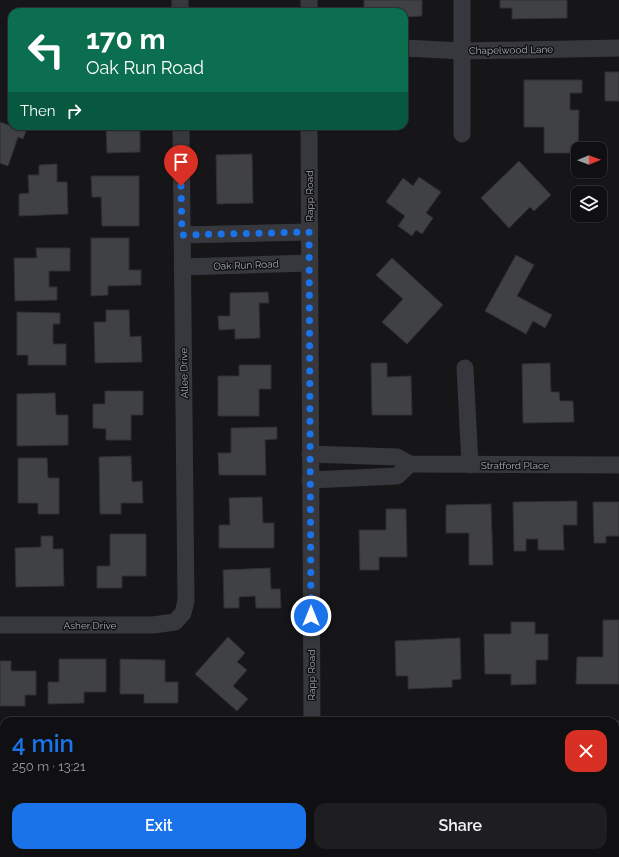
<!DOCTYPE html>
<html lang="en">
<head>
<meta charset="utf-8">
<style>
  body { margin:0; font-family:Raleway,sans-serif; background:#1e1e20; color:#f1f3f6; height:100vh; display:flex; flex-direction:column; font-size:15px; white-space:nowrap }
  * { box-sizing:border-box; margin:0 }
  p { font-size:13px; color:#9c9d9f }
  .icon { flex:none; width:22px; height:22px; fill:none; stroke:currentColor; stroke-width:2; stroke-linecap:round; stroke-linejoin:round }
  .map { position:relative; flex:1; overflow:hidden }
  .side { position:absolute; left:0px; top:717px; width:619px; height:140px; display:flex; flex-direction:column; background:#101012; border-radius:12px 12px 0 0; box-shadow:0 1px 3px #0004,0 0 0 1px #303032 }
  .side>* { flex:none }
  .banner { position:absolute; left:8px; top:8px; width:400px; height:122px; border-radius:12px; box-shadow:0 1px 3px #0004,0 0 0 1px #303032; background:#0b6e4f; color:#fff; overflow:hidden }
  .needle { width:26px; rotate:89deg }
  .tools { position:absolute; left:571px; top:142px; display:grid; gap:8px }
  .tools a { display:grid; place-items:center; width:36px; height:36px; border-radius:8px; background:#101012; box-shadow:0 1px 3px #0004,0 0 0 1px #303032; font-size:20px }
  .pin { position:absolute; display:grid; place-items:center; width:34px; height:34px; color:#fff; margin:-41px -17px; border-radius:50% 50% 50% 0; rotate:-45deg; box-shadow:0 0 4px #0007 }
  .pin .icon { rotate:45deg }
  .me { position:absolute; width:44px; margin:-22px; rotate:0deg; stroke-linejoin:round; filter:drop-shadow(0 0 3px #0008) }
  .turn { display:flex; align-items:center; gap:14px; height:84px; padding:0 12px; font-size:18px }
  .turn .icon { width:52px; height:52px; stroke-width:2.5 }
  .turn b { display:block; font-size:28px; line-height:34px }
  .then { display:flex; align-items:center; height:38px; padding:0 12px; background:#0003; gap:8px; font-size:15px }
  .round { display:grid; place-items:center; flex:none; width:42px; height:42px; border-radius:12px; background:#1e1e20 }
  .summary { display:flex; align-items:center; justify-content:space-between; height:68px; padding:0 12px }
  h1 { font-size:24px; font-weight:600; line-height:30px; color:#1a73e8 }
  .primary-button { display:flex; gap:8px; margin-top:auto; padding:8px 12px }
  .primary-button a { flex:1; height:46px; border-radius:12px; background:#1a73e8; color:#fff; font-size:16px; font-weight:600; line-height:46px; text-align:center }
  .primary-button a+a { background:#1e1e20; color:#f1f3f6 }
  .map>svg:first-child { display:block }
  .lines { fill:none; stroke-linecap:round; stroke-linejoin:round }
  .stream { stroke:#2c353c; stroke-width:4.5 }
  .building { fill:#404145; stroke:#303034 }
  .minor { stroke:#37383d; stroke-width:17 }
  .route { stroke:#1a73e8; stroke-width:7; stroke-dasharray:0 12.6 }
  .labels { text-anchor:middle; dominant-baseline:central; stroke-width:3; stroke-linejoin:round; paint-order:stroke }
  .street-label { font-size:10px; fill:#a8adb8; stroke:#111113 }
</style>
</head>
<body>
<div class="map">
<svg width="619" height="857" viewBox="0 0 619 857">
  <rect width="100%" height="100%" fill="#161618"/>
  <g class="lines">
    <polyline class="stream" points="0,753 4,753"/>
  </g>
  <g class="building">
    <polygon points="364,0 422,0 422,16 404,17 404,12 364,12"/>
    <polygon points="500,0 567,0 567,18 512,19 512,8 500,8"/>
    <polygon points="10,20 12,20 12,54 11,54"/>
    <rect x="605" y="72" width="14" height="29"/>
    <polygon points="524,80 582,80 582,93 570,93 570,110 579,110 578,153 544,153 544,127 524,127"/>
    <polygon points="0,122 26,131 23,139 18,137 8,166 0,163"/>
    <polygon points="106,126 140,126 140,152 107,153"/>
    <rect x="216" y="126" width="44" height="4"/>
    <polygon points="252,154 253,203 217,204 216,155"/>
    <polygon points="519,161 551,195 534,211 530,207 509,228 481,198"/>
    <polygon points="57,164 57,182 67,182 68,214 19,216 19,194 29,193 28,175 39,175 39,165"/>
    <polygon points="91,176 139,176 139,226 102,226 101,197 92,197"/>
    <polygon points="419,177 441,192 426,213 433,218 422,234 416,230 412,236 398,226 405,216 386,202 403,178 413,186"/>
    <polygon points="91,238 129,238 129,270 141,270 141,285 108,286 108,295 91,296"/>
    <polygon points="36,248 70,248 70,271 49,271 49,287 57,287 57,300 15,301 14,258 37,258"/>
    <polygon points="516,255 534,265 517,296 552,315 545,328 533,321 526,334 485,311"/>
    <polygon points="392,258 443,305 407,344 382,322 403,299 376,275"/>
    <polygon points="268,292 269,303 259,303 260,338 235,339 235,329 219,330 218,316 230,316 230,293"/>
    <polygon points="106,310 129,310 130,337 141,336 142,362 95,363 94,322 106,322"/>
    <polygon points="17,312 60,313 60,324 53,324 53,344 66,344 66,365 28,365 28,355 17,355"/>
    <polygon points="371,363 387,363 387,377 411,376 412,415 372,415"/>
    <polygon points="550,363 551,392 559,392 560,401 573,401 574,422 523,423 522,364"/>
    <polygon points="239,365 271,365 271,389 259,389 259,416 218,416 218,376 239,376"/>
    <polygon points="105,391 143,391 143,415 131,415 131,440 106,440 106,429 93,428 93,404 105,404"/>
    <polygon points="55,393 56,415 68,415 68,445 17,446 17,394"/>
    <polygon points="277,427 277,439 265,440 266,475 219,475 218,453 231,453 231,428"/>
    <polygon points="131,456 132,482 142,481 143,503 121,503 121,514 100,514 99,457"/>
    <polygon points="18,458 47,458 48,478 59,478 59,514 38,514 38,503 18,503"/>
    <polygon points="262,497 263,523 274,523 274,548 219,548 219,525 230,525 229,498"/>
    <polygon points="577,501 577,525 563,525 564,550 538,550 538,539 526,539 526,551 514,551 513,502"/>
    <polygon points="593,502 619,502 619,536 606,536 606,543 594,543"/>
    <polygon points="491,504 493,565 469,565 469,533 446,533 446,505"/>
    <polygon points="386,509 406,509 407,557 379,557 379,570 360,570 359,530 386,530"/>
    <polygon points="110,534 146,534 146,576 122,576 122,588 97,588 97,566 110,566"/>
    <polygon points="41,536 53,536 53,549 63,549 64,586 16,587 15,548 41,547"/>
    <polygon points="270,568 271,589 280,589 281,608 256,608 255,596 239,597 239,608 224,608 223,570"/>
    <polygon points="603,620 619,620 619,684 576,684 577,657 603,657"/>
    <polygon points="511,622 535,622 535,634 548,634 548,660 536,660 536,684 511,685 511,674 485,674 484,634 511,634"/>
    <polygon points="228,637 245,653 237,662 247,670 233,686 248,699 237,711 195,674"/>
    <polygon points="460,638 461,679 452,680 452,687 408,689 408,676 396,676 395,641"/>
    <polygon points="59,659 106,659 106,692 84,692 84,703 48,704 48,682 59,682"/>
    <polygon points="120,659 165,660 165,682 178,682 178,703 144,703 144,694 120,694"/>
    <polygon points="0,661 11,661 11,671 36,671 36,695 25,695 25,706 0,706"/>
    <rect x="615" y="771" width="4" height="56"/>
    <polygon points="4,815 4,837 0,837 0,816"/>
    <rect x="6" y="853" width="41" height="4"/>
    <rect x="387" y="853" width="50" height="4"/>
    <rect x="521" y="853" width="28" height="4"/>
  </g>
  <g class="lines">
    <g class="minor">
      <polyline points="309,0 309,12"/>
      <polyline points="180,12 180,0"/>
      <polyline points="404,48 463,51 619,48"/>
      <polyline points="309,126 312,721"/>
      <polyline points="462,134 462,0"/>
      <polyline points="182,235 309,232"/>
      <polyline points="182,267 309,263"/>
      <polyline points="465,368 470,465"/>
      <polyline points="310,454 397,457 410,464 619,465"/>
      <polyline points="310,480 397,476 410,464"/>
      <polyline points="0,625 153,625 175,622 183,613 186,601 181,126"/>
      <polyline points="615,729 619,729"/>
      <polyline points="0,782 4,782"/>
      <polyline points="70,853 70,857"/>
      <polyline points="96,853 96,857"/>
      <polyline points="481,853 481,857"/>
    </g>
  </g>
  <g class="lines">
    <polyline class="route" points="181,186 182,235 309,232 311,616"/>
  </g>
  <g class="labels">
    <g class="street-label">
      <text transform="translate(511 50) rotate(-1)">Chapelwood Lane</text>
      <text transform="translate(309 196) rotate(-90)">Rapp Road</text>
      <text transform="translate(246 265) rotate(-2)">Oak Run Road</text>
      <text transform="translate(184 373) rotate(-91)">Atlee Drive</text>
      <text x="515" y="465">Stratford Place</text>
      <text x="90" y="625">Asher Drive</text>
      <text transform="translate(311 675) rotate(-90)">Rapp Road</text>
    </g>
  </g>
</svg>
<div class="tools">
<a><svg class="needle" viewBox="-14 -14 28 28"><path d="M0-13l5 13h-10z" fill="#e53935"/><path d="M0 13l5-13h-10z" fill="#9c9d9f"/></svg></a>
<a><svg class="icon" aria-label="layers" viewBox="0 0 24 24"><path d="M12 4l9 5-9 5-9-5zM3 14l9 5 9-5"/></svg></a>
</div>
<div class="pin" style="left:181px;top:186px;background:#d93025"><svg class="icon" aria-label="arrive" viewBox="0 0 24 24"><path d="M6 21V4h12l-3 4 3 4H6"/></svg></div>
<svg class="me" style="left:311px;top:616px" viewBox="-20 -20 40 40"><circle r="17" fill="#1a73e8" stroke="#fff" stroke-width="3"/><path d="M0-11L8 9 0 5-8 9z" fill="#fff"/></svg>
<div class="banner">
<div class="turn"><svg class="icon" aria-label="left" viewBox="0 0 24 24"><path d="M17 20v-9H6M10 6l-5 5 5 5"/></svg><div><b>170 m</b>Oak Run Road</div></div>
<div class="then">Then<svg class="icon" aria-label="right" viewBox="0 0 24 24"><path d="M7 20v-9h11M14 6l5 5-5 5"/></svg></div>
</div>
<section class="side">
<div class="summary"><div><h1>4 min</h1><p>250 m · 13:21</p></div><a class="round" style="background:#d93025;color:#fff"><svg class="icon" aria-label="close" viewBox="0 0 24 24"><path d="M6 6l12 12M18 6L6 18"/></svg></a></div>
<div class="primary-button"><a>Exit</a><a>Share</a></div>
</section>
</div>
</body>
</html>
